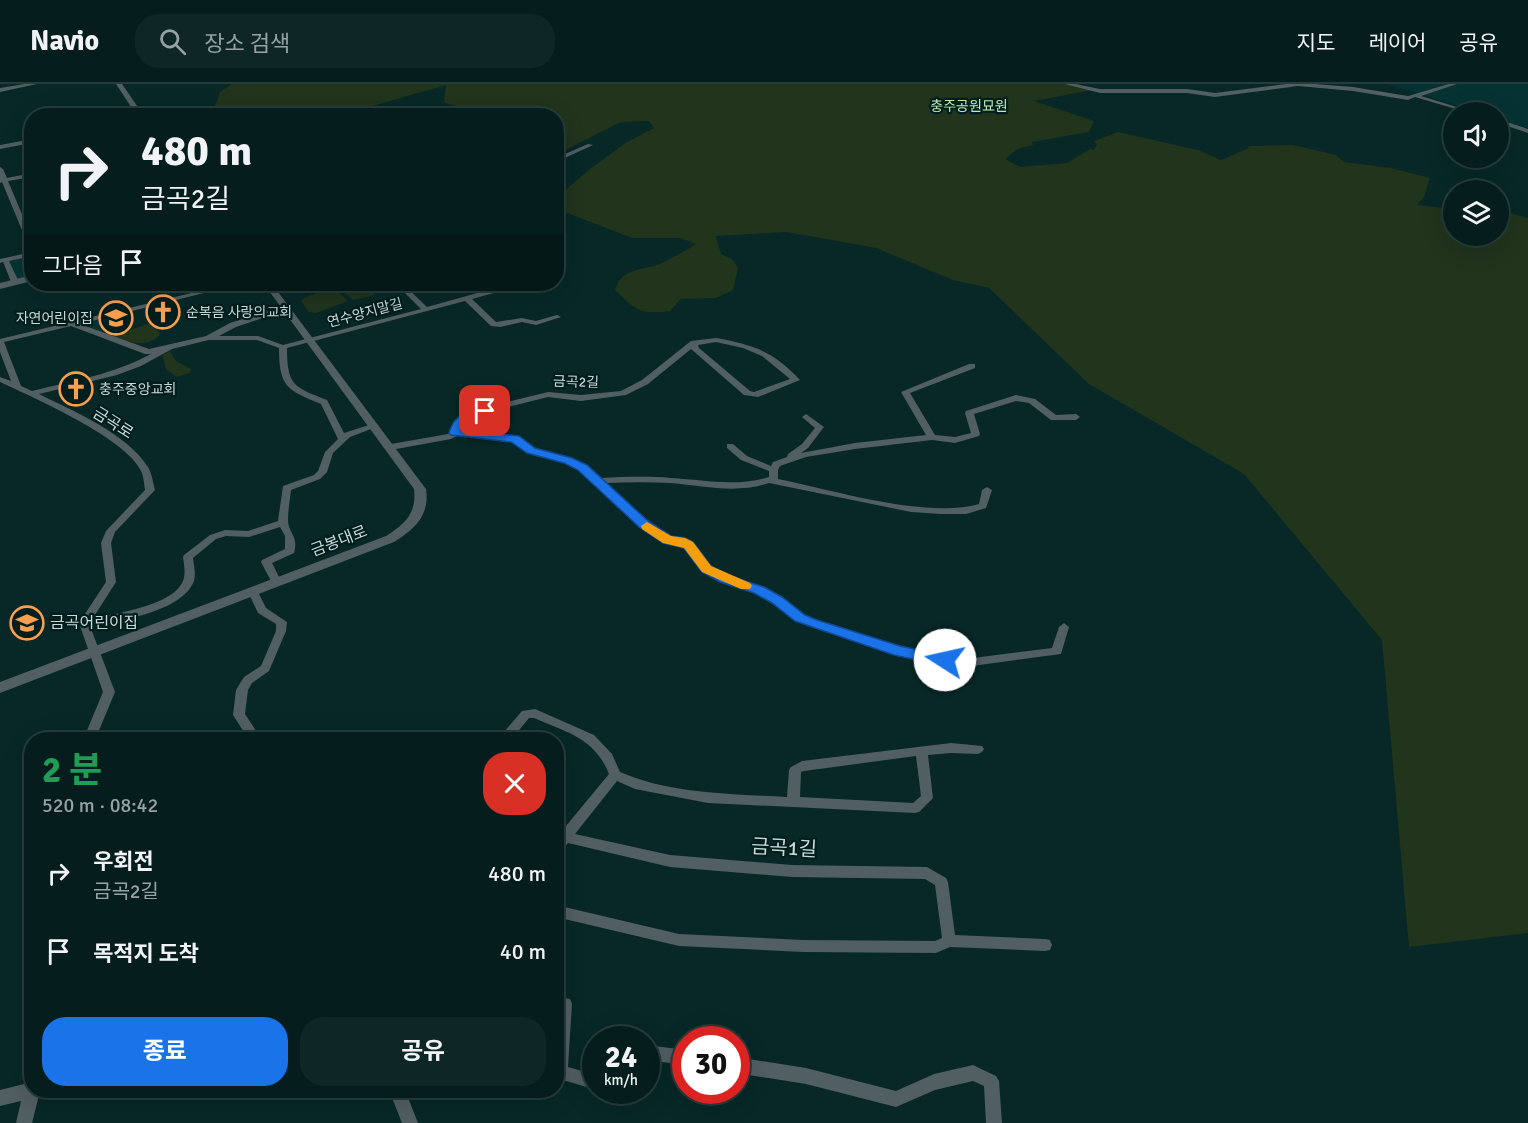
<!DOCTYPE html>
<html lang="ko">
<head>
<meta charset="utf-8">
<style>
  body { margin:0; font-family:Signika,"Noto Sans KR",sans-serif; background:#0e2726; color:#f1f3f6; height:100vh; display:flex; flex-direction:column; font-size:22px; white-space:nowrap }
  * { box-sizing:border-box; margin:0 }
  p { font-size:20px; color:#97a2a4 }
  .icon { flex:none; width:33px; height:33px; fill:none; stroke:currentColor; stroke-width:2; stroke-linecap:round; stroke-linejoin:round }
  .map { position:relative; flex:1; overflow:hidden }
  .details { position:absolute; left:24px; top:648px; width:540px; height:366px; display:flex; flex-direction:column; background:#051e1d; border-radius:24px; box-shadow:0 6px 24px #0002,0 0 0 2px #263c3b }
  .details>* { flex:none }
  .guide { position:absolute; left:24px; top:24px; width:540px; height:183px; border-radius:24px; box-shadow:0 6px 24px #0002,0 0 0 2px #263c3b; background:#051e1d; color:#f1f3f6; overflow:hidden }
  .buttons { position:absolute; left:1443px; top:18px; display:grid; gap:12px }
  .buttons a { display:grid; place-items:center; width:66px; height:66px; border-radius:50%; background:#051e1d; box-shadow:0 6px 24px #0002,0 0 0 2px #263c3b; font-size:30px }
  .speed { position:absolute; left:582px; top:942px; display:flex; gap:12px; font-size:30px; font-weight:700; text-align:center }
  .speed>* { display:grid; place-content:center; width:78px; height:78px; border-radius:50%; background:#051e1d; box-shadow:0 6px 24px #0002,0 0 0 2px #263c3b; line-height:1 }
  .speed small { font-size:15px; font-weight:400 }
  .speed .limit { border:9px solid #d22; background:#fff; color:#111 }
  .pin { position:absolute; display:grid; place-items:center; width:51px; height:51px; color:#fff; margin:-26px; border-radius:12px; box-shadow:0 3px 9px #0006 }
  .me { position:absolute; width:66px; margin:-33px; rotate:280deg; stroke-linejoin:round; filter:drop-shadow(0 0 4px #0008) }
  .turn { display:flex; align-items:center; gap:21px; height:126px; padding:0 18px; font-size:27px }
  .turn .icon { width:78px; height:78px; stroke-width:2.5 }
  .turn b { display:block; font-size:42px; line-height:51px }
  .then { display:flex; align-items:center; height:57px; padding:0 18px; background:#0003; gap:12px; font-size:22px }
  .round { display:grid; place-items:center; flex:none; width:63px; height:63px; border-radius:24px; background:#0e2726 }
  .headline { display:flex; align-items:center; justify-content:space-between; height:102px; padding:0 18px }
  h1 { font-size:36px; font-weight:700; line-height:45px; color:#1e9e55 }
  .button { display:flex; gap:12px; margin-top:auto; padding:12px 18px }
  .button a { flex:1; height:69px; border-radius:24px; background:#1a73e8; color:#fff; font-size:24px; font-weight:700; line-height:69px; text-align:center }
  .button a+a { background:#0e2726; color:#f1f3f6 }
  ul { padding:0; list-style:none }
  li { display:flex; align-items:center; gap:18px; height:78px; padding:0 18px }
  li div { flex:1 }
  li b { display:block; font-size:22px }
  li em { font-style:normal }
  header { display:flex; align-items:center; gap:36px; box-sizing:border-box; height:84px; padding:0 30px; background:#051e1d; border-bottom:2px solid #263c3b }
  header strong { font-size:28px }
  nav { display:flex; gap:33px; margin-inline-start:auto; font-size:21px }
  .search { width:420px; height:54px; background:#0e2726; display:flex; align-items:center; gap:15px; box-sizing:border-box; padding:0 21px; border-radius:24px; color:#97a2a4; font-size:22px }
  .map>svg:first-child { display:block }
  .built { fill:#053333 }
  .green { fill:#21341c }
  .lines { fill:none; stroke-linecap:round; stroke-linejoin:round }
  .minor { fill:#515e62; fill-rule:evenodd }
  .tertiary { fill:#515e62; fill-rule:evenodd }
  .route { fill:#1a73e8; stroke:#114b97; stroke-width:1.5 }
  .slow { fill:#f59e0b }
  .labels { text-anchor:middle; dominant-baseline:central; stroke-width:4.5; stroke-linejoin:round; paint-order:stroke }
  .far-park-label { font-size:14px; fill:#baeaaf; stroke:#001e1d }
  .far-poi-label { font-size:14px; fill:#c8d9d8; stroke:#001e1d; text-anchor:start }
  .far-street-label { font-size:14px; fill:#c8d9d8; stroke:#001e1d }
  .street-label { font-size:16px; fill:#c8d9d8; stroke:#001e1d }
  .poi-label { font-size:16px; fill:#c8d9d8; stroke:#001e1d; text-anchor:start }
  .near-street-label { font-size:20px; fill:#c8d9d8; stroke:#001e1d }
</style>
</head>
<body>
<header>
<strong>Navio</strong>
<div class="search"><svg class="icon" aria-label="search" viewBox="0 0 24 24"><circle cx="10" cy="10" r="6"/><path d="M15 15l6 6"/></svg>장소 검색</div>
<nav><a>지도</a><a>레이어</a><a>공유</a></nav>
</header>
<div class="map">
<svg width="1528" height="1039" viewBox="0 0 1528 1039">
  <rect width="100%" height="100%" fill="#072827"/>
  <g class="built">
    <polygon points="1387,0 1528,0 1528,44 1499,35 1498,28 1479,28"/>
    <polygon points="31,170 31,192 14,196 5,176"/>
    <polygon points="126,228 131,239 100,247 80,241"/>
  </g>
  <g class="green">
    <path d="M232,0h846l15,6 -59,11 60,20 -5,11 -57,10 1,3 -16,4 -12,10 15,8 47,-4 23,-14 4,1 3,-5 -3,-4 24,-9 80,18 23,10 26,-11 2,-3 44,-1 43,10 8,7 47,6 39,10 -6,19 -7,8 36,4 1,27h44l1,-26 29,8v715l-119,14 -27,-307 -138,-166 -155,-90 -100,-96 -36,-8 -77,-32 -89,-16 -71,4 5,18 11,5 6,9 -5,22 -17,8 -35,1 -11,12c-30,4 -34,-1 -55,-21 6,-23 28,-19 47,-27 11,-6 24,-12 34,-19l-15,-6h-49l-75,-29v-12l33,-28 37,-27 27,-14 -5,-7 -28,1 -64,32 -1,-38 -79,-1 -33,-13 2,-17 -91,26 -34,5h-110l9,-24z"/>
    <polygon points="338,200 365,200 375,211 353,216 337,202"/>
    <polygon points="331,204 335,205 348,217 316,229 309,228 301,217 304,214"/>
    <path d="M154,238l6,13c-14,14 -32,7 -48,1z"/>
    <polygon points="170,267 176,277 191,285 190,289 176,293 166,285 162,271"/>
  </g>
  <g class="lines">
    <g class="minor">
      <polygon points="25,0 37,0 0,8 0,4"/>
      <polygon points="1065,0 1075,0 1100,5 1187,5 1215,9 1286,0 1315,0 1353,3 1408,12 1449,0 1457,0 1421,12 1473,28 1466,28 1415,13 1408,16 1353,7 1298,2 1215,13 1187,9 1100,9"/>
      <polygon points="1498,35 1528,45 1528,49 1498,39"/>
      <polygon points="588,60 593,61 556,78 556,74"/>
      <polygon points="0,83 3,85 7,94 32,89 32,93 8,97 32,154 32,165 29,163 2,98 0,99"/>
      <polygon points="32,168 32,172 9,177 19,198 12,200 3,178 0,179 0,175"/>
      <path d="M229,200h11l-160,40 69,25 57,-13 24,-13 56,-18 4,2 -1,2 -53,18 -17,9h39l25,9 138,-36 -25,-25h7l24,23 83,-23h9v2l-47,13 24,23 26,-4 14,3 21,-6 4,2 -25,8 -14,-3 -22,5 -9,-1 -26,-25 -178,47c0,38 7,39 40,52l17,33 31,-10 4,3 -29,11 -17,16 -6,19 -7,7 -29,11c-1,9 -3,20 -3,30 0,13 11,16 6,33l-22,10 10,20 -1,2h-8l-12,-23 1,-2 23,-11v-13l-5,-9 -31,10 -23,-1 -10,3 -23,19c1,8 3,16 1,23 -12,31 -75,40 -104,45l25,66 -20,48h-12l20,-48 -24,-69 27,-41 -5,-39 5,-12 39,-41c-1,-6 -1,-13 -4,-19 -15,-33 -107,-73 -141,-89v-5l11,4 -11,-29v-13zM71,242l74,28h6c-37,20 -78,27 -119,37l-11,-5 -17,-44zM209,256h48l22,8c0,39 8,42 42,56l17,35 -13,13 -7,19 -4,4 -31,11 -5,35 -30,10 -23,-1 -15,5 -26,20 -1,2c1,8 3,16 0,24 -9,24 -68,33 -90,37l23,-36 -5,-39 4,-11 40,-42c-2,-8 -3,-16 -7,-23 -22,-34 -73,-55 -109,-73l78,-19 24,-9 31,-17z"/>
      <path d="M716,254c38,7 57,13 84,42l-42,17 -14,-2 -53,-46 -43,35 -22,11 -45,6 -33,-4 -80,20 -6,5 -2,9 58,5 16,12 37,10 15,7 14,13c24,-1 48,-2 71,0 34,2 65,9 98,-1v-6l-28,-11 -14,-12v-4h6l14,12 24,10 2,-4 14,-5 1,-3 14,-10 13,-16 -13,-11 4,-3 18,13 -16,21 -7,5 54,-10 71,-8 -25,-43 68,-28h6v4l-65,25 25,42 20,2 16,-4 -6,-20 1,-2 50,-16 19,4 21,16 20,-1 4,3 -4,3h-25l-22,-17 -13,-2 -42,13 6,20 -1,2 -24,7 -23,-3 -77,9 -49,8 -26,9 -2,4v9c55,11 148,40 201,25l3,-14 5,-3 5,3 -6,18 -20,6h-25l-30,-2 -142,-29c-32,11 -65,3 -98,0 -21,-1 -43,-1 -65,0 15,14 46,48 64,54 8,3 15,0 22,6 7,7 10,16 17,23 13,12 35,15 51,21 21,8 36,25 56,33l108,34 41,5 87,-11 7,-21 5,-4 5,4 -8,27 -96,13 -41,-5 -116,-36 -12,-5 -23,-18 -18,-11 -34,-11 -19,-10 -17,-24 -6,-3 -14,-2 -24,-16 -61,-57 -15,-7 -37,-10 -15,-12 -56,-4 -6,3 -60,11 -4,-3 4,-3 57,-10 3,-2 3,-11 8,-8 86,-21 33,3 40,-4 21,-11 49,-39zM716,258l27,6 19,8 28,23 -36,13 -4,-1 -51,-43 -1,-3z"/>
      <polygon points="253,505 257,506 266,524 287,538 286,547 269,587 252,599 248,606 245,630 262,656 249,656 233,631 236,606 244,593 261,582 276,547 276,540 258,529 248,508"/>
      <path d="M535,625l59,26 18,19 8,18c50,22 113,22 167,25l2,-27 2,-3 11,-6 149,-18 31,3 2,3 -2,3 -4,2 -27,-1 -23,2 5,43 -14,14 -4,1 -207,-10 -73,-14 -18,-8 -42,53 95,21 122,10 135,2 19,11 2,4 7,53 90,4 5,1 2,5 -2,5 -5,1 -95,-4 -14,6 -133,-1 -124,-6 -123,-29v-12l123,29 124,6 132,1 7,-3 -7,-53 -10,-6 -133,-2 -122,-10 -102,-24 -7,9 -5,1v-15l53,-64c-14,-36 -43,-42 -75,-56h-5l-18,22h-14l25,-29zM916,672l5,40 -8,7 -113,-6 1,-25 3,-1z"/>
      <polygon points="556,913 570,915 572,920 568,983 596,991 597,1006 556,994"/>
      <polygon points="646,961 686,966 686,981 646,976"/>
      <polygon points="736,973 806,984 896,1007 934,990 973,981 996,992 999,997 1002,1039 986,1039 984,1002 973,997 935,1006 896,1023 806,1000 736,989"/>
      <polygon points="32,998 32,1006 40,1007 32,1039 16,1039 21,1017 0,1022 0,1006"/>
      <polygon points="389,1006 405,1006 418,1039 402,1039"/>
    </g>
    <g class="tertiary">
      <polygon points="116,0 122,0 144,32 137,32"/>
      <polygon points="32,55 32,59 0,65 0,61"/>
      <polygon points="32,191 32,197 0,205 0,199"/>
      <path d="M264,200h8l154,205c4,26 -11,40 -32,53l-394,151v-11l386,-146c19,-12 31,-23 28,-47z"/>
    </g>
  </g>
  <path class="route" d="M485,323l4,1v5c-13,3 -24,3 -28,17l58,6 16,12 37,10 15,7 61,56 23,15 14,2 8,4 18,24 19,10 34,11 18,10 23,18 12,5 83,26 50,11 2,3 -7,6 -51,-11 -99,-34 -23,-18 -18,-10 -34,-11 -18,-10 -18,-24 -21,-5 -24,-16 -61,-57 -14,-7 -37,-10 -16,-11 -60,-7 -2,-2c6,-20 17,-21 36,-26z"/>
  <polygon class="slow" points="647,438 671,452 685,454 693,458 711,482 750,499 752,502 750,505 741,505 702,488 684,464 663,459 642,445 641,442"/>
  <defs>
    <symbol id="church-ring" viewBox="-11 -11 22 22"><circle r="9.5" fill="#001e1d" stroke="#fa9f4e" stroke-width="1.5"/><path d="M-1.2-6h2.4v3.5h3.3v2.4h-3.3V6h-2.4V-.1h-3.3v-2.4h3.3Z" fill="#fa9f4e"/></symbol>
    <symbol id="school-ring" viewBox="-11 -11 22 22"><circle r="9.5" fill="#001e1d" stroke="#fa9f4e" stroke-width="1.5"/><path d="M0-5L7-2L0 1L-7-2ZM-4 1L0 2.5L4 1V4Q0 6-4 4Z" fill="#fa9f4e"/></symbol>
  </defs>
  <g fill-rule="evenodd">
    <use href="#church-ring" x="144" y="209" width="38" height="38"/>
    <use href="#school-ring" x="97" y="215" width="38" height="38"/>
    <use href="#church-ring" x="57" y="286" width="38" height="38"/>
    <use href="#school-ring" x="8" y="520" width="38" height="38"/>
  </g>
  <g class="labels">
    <g class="far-park-label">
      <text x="969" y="22">충주공원묘원</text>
    </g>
    <g class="far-poi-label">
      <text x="186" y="228">순복음 사랑의교회</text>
      <text x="93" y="234" text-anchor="end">자연어린이집</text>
      <text x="99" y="305">충주중앙교회</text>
    </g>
    <g class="far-street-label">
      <text transform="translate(365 229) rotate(-15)">연수양지말길</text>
      <text transform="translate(576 298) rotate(2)">금곡2길</text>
    </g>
    <g class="street-label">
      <text transform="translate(113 339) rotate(32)">금곡로</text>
      <text transform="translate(339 457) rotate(-21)">금봉대로</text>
    </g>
    <g class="poi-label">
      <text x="50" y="539">금곡어린이집</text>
    </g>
    <g class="near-street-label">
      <text transform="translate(784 764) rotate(3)">금곡1길</text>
    </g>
  </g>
</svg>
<div class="buttons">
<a><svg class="icon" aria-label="sound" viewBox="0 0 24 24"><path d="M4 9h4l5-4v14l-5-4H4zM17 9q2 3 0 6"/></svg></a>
<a><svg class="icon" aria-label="layers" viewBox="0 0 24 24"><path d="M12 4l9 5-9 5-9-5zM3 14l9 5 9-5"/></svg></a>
</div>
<div class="speed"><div>24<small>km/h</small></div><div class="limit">30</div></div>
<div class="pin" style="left:485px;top:327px;background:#d93025"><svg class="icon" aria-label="arrive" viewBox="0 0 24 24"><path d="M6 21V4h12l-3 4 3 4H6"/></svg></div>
<svg class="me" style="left:945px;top:576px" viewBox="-20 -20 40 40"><circle r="19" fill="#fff"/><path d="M0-13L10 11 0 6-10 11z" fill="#1a73e8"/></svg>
<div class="guide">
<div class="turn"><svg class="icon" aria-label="right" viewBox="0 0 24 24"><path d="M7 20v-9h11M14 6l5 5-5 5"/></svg><div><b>480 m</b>금곡2길</div></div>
<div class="then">그다음<svg class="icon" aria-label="arrive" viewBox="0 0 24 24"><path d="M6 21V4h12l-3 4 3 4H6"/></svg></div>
</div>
<section class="details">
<div class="headline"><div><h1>2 분</h1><p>520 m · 08:42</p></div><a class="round" style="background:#d93025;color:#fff"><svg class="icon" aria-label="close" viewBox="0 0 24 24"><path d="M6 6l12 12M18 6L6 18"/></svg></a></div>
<ul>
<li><svg class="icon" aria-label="right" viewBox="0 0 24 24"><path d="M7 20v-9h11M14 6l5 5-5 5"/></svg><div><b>우회전</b><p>금곡2길</p></div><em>480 m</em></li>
<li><svg class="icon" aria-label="arrive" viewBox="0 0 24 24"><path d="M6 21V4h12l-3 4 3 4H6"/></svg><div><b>목적지 도착</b></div><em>40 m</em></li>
</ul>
<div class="button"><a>종료</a><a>공유</a></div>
</section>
</div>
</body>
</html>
